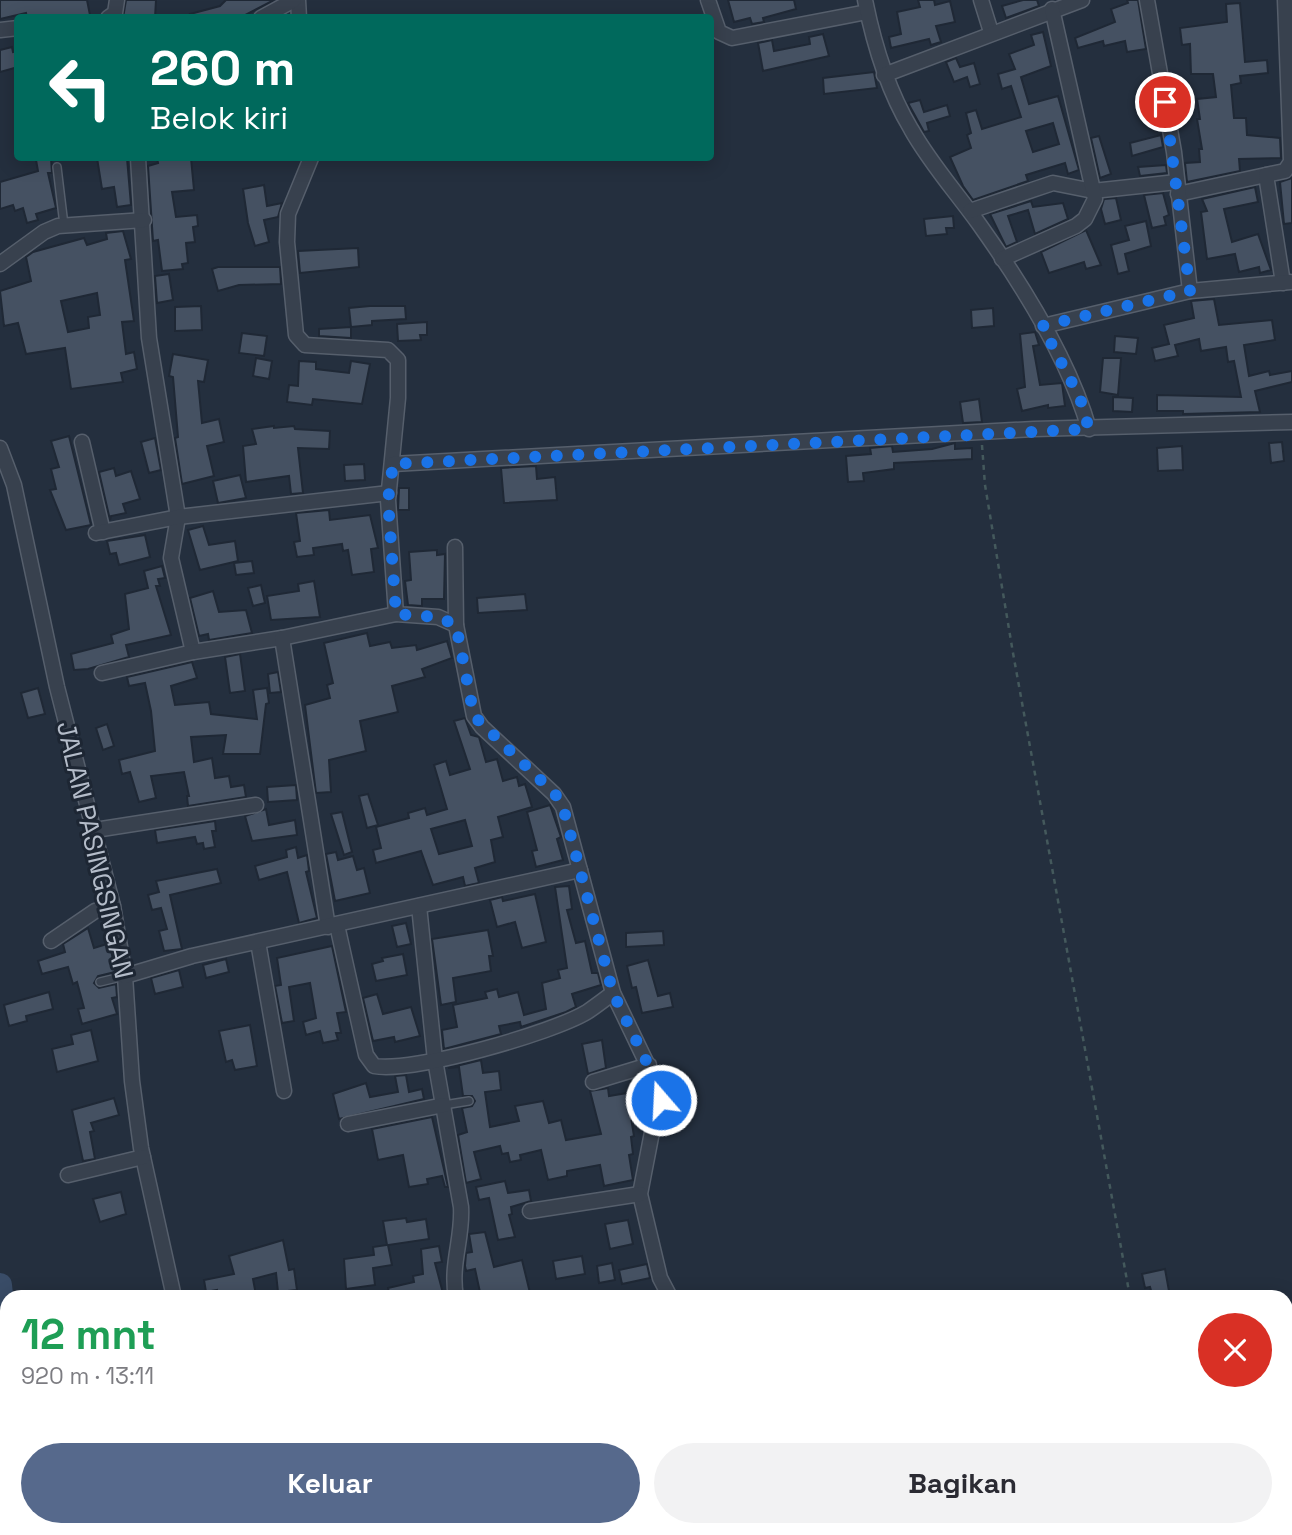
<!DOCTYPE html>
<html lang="id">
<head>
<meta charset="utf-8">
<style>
  body { margin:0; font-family:"Space Grotesk",sans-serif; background:#f2f2f3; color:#2b2b33; height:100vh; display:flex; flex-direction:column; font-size:26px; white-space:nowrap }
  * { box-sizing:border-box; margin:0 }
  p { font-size:23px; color:#7c7c81 }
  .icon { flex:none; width:38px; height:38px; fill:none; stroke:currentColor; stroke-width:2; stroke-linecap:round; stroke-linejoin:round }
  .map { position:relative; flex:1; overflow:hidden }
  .sheet { position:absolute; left:0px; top:1290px; width:1293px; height:247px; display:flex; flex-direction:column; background:#fff; border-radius:21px 21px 0 0; box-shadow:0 4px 18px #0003 }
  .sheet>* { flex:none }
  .guide { position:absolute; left:14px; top:14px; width:700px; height:147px; border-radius:7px; box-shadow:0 4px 18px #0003; background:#00695c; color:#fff; overflow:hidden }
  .pin { position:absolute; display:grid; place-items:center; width:60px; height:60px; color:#fff; margin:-30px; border:4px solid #fff; border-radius:50%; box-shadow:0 2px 7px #0007 }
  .me { position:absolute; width:77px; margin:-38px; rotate:341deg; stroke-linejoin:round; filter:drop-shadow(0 0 5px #0008) }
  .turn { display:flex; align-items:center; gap:24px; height:147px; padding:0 21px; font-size:32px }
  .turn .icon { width:91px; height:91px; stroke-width:2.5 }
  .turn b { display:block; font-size:49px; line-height:60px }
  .round { display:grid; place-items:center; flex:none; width:74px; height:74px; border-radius:37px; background:#f2f2f3 }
  .overview { display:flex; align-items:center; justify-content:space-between; height:119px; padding:0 21px }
  h1 { font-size:42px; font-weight:700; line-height:52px; color:#1e9e55 }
  .primary-button { display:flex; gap:14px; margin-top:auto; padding:14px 21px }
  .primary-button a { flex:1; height:80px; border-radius:42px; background:#56698c; color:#fff; font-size:28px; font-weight:700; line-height:80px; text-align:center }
  .primary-button a+a { background:#f2f2f3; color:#2b2b33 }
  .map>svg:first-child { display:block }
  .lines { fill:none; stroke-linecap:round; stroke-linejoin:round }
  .river { stroke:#394c67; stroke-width:24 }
  .building { fill:#455162; stroke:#1f2835; stroke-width:2; fill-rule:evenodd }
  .service-casing { stroke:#565f6c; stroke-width:10 }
  .minor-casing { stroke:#565f6c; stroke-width:17 }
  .path { stroke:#44595c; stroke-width:2.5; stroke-dasharray:5 5; stroke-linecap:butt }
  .service { stroke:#38414e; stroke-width:7 }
  .minor { stroke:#38414e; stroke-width:14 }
  .route { stroke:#1a73e8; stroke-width:12; stroke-dasharray:0 21.6 }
  .labels { text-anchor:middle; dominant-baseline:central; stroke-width:6; stroke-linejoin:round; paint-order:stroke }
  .street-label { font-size:26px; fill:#b4bcc9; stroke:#1d2633 }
</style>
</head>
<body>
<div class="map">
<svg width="1292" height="1535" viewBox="0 0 1292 1535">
  <rect width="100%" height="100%" fill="#242f3e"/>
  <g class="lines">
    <g class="river">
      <path d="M0,1285c8,70 0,141 7,211"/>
      <polyline points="11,1530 12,1535"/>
    </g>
  </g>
  <g class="building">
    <polygon points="0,0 87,0 90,15 27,18 26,13 0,19"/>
    <polygon points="126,0 156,0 155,18 123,18"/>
    <polygon points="226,0 274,0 245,15 245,18 191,18 190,14 220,6"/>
    <polygon points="728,0 794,0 796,9 763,18 764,22 752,24 750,18 734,22"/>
    <polygon points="918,0 934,0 935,5 950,1 955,22 936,26 941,42 931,45 929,39 891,48 889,37 901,34 897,12 920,7"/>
    <polygon points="1023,0 1037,0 1039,6 1006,18 1002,6"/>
    <polygon points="1127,0 1138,0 1146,49 1127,52 1125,41 1104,46 1103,41 1078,48 1075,38 1115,22 1111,9 1128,3"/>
    <polygon points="1240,3 1245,62 1267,60 1268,73 1240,76 1241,83 1231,85 1234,118 1246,118 1247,135 1280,138 1281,158 1239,159 1240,171 1187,182 1185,163 1200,162 1199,149 1202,149 1197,119 1200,119 1197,99 1216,97 1213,74 1191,74 1190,44 1182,45 1180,28 1227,22 1226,4"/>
    <path d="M1043,32l8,34 -30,11 8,27 29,-8 21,74 -11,4 -3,-11 -39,12 2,6 -55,19 -10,-14 -13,-29 21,-9 -4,-13 4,-2 -5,-20 10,-3 6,19 39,-12 -10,-31 -9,3 -4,-15 17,-5 -6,-15 25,-9 -3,-10zM1053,123l6,21 -26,8 -7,-21z"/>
    <polygon points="823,34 829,56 763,71 758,43 772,40 774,51 810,44 809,37"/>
    <polygon points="12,47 13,52 18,51 18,67 0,72 0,50"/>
    <polygon points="956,58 960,67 974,63 980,84 970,87 967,77 954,82 946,62"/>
    <polygon points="874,72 877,88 824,94 823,78"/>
    <polygon points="920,100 924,112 947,105 950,116 927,123 929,131 924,132 908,103"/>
    <polygon points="1161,135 1163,147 1132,156 1130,143"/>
    <polygon points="1099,136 1111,174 1100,178 1091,138"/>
    <polygon points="51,158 52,173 48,173 56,208 36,214 38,220 27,223 23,208 15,211 13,205 0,209 0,182 38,171 36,160"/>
    <polygon points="97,158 127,158 131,205 117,207 114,187 102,189"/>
    <polygon points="157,158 191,158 194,190 172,192 176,217 197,215 198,226 193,227 195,242 186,243 188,263 182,264 183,269 162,271 158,240 153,241 148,166 158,163"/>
    <polygon points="1166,165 1167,173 1140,176 1138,167"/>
    <polygon points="1292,178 1292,223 1284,224 1280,182"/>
    <polygon points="264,185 267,206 282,203 278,217 264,220 269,242 255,246 248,223 243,189"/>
    <polygon points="1255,187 1258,202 1224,209 1232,242 1258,234 1271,270 1260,273 1259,267 1239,272 1235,254 1207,259 1201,212 1207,211 1202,199"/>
    <polygon points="1163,193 1169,215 1164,217 1166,225 1152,228 1144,195"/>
    <polygon points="1116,198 1121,220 1105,224 1101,209 1104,199"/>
    <polygon points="1031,201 1033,207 1063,203 1068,219 1035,234 1028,210 1008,216 1017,242 1006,247 990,214"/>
    <polygon points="953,216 954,228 946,228 947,234 926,236 924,219"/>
    <polygon points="1146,221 1151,246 1125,254 1129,271 1118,274 1111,245 1129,240 1125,226"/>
    <polygon points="1086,230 1101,265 1086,269 1084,262 1049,273 1041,252"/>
    <path d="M123,231l8,28 -6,1 9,61 -12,1 4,32 8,-2 3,17 -16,4 2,9 -52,7 -6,-41 -39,6 -8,-31 -14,3 -4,-35 31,-10 -5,-24 7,-5 51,-14 3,7 20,-6 -1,-6zM97,293l3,22 -12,2 1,11 -21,4 -7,-31z"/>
    <polygon points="358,248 359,267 300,273 298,251"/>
    <polygon points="218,267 280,267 281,284 239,285 218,291 212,269"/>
    <polygon points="169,274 173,300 157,303 155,276"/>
    <polygon points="1214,299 1219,325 1272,320 1275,340 1244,345 1249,376 1269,371 1270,375 1292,371 1292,382 1255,391 1260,412 1183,414 1183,411 1157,411 1157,395 1241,397 1234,361 1228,362 1226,347 1201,351 1199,339 1175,345 1178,356 1155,361 1152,348 1169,344 1164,325 1194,318 1191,301"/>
    <polygon points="201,306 202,330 175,331 175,307"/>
    <polygon points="370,306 405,306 406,319 372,321 372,325 351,327 349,308"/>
    <polygon points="993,308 994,326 972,328 971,310"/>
    <polygon points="427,322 427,335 420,335 421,340 398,341 397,324"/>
    <polygon points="351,327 351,338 319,336 319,329"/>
    <polygon points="1035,332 1039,345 1033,346 1040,385 1062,383 1065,406 1048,408 1048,405 1022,411 1017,389 1025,387 1020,334"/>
    <polygon points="242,333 267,336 264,356 239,353"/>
    <polygon points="1115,336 1138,338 1136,354 1114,352"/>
    <polygon points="173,354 208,360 204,382 198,381 202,423 219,419 224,442 207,446 214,476 182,484 175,438 178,437 173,377 169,376"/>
    <polygon points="256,358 272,361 269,379 253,376"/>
    <polygon points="1103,358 1121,358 1118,395 1100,392"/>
    <polygon points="299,361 316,362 316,369 349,373 351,361 370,364 362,404 313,399 312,405 287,402 289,385 298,386"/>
    <polygon points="1113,397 1133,398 1132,412 1113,411"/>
    <polygon points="979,399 982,422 963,423 960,402"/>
    <polygon points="274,426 274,428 294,426 295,429 330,431 329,449 298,448 303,493 291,494 289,476 246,482 243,446 256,444 252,429"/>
    <polygon points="69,436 91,525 66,530 50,490 56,489 51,469 59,467 51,441"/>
    <polygon points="155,438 161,470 149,473 141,442"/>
    <polygon points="1282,442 1284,461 1271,463 1269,443"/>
    <polygon points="955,443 955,449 972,448 972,459 894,463 894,469 863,473 864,481 848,482 846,456 871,454 870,448 892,446 893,452 932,449"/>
    <polygon points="1182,446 1183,470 1158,471 1157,448"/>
    <polygon points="364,464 365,480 345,481 344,465"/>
    <polygon points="536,466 537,479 555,477 557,500 504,503 501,468"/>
    <polygon points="114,468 116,476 131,471 140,499 123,504 126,513 111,516 110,520 99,472"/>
    <polygon points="240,475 246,498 218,503 213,481"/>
    <polygon points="399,488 409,488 409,510 398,510"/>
    <polygon points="329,510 330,520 370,515 378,548 371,549 374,572 352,575 348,550 343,551 342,544 313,548 314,555 297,557 294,542 300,541 296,513"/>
    <polygon points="203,526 209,545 235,541 238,561 200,570 188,530"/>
    <polygon points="145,535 150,557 119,565 116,553 110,554 107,541"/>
    <polygon points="437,550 437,555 445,554 444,599 422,599 422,606 408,605 405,581 411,580 409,552"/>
    <polygon points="252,561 254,573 236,575 234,563"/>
    <polygon points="162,566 165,578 158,579 160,586 156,586 171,635 126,645 129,657 88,669 74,670 71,654 113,643 111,635 129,629 125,594 148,588 144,571"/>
    <polygon points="314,581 320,617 271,620 267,596 299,591 298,584"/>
    <polygon points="261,585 265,603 253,606 248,588"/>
    <polygon points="213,591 219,612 246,610 252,633 209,640 208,634 199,636 190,598"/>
    <polygon points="525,594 527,610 478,613 477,598"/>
    <polygon points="367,633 370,646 390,642 392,648 416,645 417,650 447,641 452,658 422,669 425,677 392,686 398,712 360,721 366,751 329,760 331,792 316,793 305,705 330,698 327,685 333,683 324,643"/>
    <polygon points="240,654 245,691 230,693 225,657"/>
    <polygon points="192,662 197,678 171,686 175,705 209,702 211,714 257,719 253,690 267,688 269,703 266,704 260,754 223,754 226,735 191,737 194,762 212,758 215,778 229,776 231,787 244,785 246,797 188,806 187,796 189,796 184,772 151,776 156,798 139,802 130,772 122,774 119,760 155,751 151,711 145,683 129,686 127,677"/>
    <polygon points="278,672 281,692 270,693 268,674"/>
    <polygon points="38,688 45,714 28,718 21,693"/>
    <path d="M465,718l6,17 8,2 7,25 11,-3 6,22 14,-4 2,9 6,-2 7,23 -34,10 5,20 -12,3 4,22 -20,6 4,15 -14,3 -2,-9 -30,8 -12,-34 -45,12 -3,-13 8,-2 -5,-21 33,-9 -1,-5 17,-5 2,7 20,-6 -13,-44 12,-4 4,14 20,-6 -16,-48zM465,820l7,26 -33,8 -8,-25z"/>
    <polygon points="107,724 114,746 103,750 96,728"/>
    <polygon points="296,785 297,800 268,802 267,787"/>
    <polygon points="368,794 378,825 367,828 359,796"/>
    <polygon points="550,805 561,837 557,839 563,860 536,867 532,851 537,850 527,812"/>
    <polygon points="266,809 269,825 295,820 297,835 252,841 245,816"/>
    <polygon points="342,812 352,852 344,855 331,814"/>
    <polygon points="215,821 216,831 212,831 215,847 204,849 203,843 197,844 195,837 157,843 155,830"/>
    <polygon points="296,847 298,858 307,855 309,871 306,872 317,918 299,923 287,872 259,880 255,866 287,857 286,850"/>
    <polygon points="336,852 338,860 353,856 357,870 364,868 370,893 335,901 326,854"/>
    <polygon points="217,869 221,883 170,895 182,949 164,951 159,931 167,929 161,908 152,910 148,895 159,892 156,881"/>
    <polygon points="569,886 572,909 567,910 576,943 585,941 592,973 598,973 601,985 572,994 576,1007 566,1012 521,1027 520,1022 499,1026 501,1034 444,1049 442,1030 457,1027 453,1005 487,998 485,992 497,989 499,997 518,992 524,1015 546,1009 542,983 560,978 558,970 567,968 555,887"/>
    <polygon points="535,894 546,942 522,948 515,922 497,927 490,900 502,897 503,901"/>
    <polygon points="406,923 411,944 397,947 392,926"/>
    <polygon points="88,928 94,948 110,943 115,972 98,976 94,983 99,988 116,984 117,997 112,998 117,1014 82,1024 78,1009 84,1008 77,982 73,984 68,967 42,974 38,961 65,952 63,944"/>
    <polygon points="488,930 493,956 489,956 491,971 453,978 456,1002 441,1005 432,939"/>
    <polygon points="663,931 664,945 626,947 626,933"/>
    <polygon points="332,946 346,1012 337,1013 341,1033 336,1033 338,1040 323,1043 320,1031 306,1035 303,1022 316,1018 310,983 289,987 294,1021 282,1023 275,986 281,985 277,958"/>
    <polygon points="403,954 407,975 376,981 372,964 383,961 382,958"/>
    <polygon points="226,959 229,972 206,978 203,965"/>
    <polygon points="648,960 658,996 670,993 673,1007 642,1013 636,987 632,988 627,966"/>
    <polygon points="179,970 183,987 155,994 151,978"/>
    <polygon points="49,992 53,1009 26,1016 27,1021 9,1026 4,1005"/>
    <polygon points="377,994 383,1014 411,1007 420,1036 395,1042 394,1037 373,1041 363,998"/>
    <polygon points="250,1025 257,1066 235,1070 232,1060 226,1062 219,1031"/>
    <polygon points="91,1030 98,1061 57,1072 52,1049 73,1044 71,1035"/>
    <polygon points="602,1040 606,1068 588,1074 582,1044"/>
    <polygon points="481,1060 483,1073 499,1071 501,1090 485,1092 490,1127 519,1121 515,1106 543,1101 549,1123 561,1120 566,1140 601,1134 590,1091 608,1088 609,1096 627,1093 634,1136 631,1137 633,1154 629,1155 633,1180 604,1186 600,1165 567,1171 567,1176 548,1180 541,1150 520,1155 521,1160 510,1162 508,1153 502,1154 500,1146 474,1152 481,1179 466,1183 458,1135 467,1132 462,1108 472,1106 475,1101 472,1096 463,1096 459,1067 448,1068"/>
    <polygon points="406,1075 409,1092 422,1089 424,1099 339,1119 333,1094 366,1083 370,1097 398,1092 395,1076"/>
    <polygon points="114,1098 119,1115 91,1123 94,1131 90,1132 95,1159 83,1161 72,1110"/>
    <polygon points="432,1117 448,1187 445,1187 442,1176 427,1179 428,1184 409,1187 403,1155 378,1160 372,1129"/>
    <polygon points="505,1181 508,1193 529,1190 531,1201 511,1207 512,1214 509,1215 515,1237 498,1240 489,1198 479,1200 476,1187"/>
    <polygon points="121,1192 126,1214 100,1222 93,1199"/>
    <polygon points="406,1218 407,1222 426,1219 429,1239 388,1245 392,1265 373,1268 375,1285 346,1289 344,1259 374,1255 373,1247 387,1245 383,1221"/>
    <polygon points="628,1220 633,1244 610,1249 605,1224"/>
    <polygon points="485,1232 494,1267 522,1260 531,1297 481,1297 475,1269 466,1271 465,1266 466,1253 472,1252 469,1234"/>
    <polygon points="283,1240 289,1270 294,1269 297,1290 278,1292 276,1273 253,1279 256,1295 218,1297 217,1290 206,1292 204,1280 234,1274 229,1256"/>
    <polygon points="439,1246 442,1262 435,1263 444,1297 390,1297 388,1288 414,1282 413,1276 423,1274 421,1249"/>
    <polygon points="582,1256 585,1274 556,1279 553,1261"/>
    <polygon points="612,1263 615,1280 599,1283 597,1266"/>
    <polygon points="647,1264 650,1278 622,1284 619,1270"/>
    <polygon points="1165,1269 1169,1291 1152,1294 1150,1287 1145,1288 1142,1274"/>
  </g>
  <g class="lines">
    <defs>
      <g id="service">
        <polyline points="57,167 64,225"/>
        <polyline points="100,982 125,976"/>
        <polyline points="444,1105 469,1101"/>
      </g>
      <g id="minor">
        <polyline points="298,0 299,18"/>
        <polyline points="708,0 719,32 732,38 867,12"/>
        <path d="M865,0c9,45 22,89 46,129 19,34 45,63 68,95 42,59 90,135 110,205"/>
        <polyline points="981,0 991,32"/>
        <polyline points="108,18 115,13 117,0"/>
        <polyline points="261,18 294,0"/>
        <polyline points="0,30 18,28"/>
        <polyline points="884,75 1082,0"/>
        <polyline points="138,158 149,338 178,517 171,558 193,652"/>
        <polyline points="311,158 288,214 287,242 296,335 305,345 388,350 398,360 398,398 388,500 396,614 438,617 456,625 474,716 482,727 554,794 563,807 613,993 660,1091 640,1194 660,1278 670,1297"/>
        <polyline points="1178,194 1266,175"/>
        <polyline points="970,211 1053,183 1093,191 1177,182"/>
        <polyline points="1002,259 1076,226 1085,219 1095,199 1052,9"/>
        <polyline points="0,264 44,232 58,226 144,220"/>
        <polyline points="1283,283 1266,175 1285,171 1291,162 1285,0"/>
        <polyline points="1190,291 1290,282"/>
        <polyline points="1043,326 1190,291 1174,152 1147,0"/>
        <polyline points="82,442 103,532"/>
        <polyline points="0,448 14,485 57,687 113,906 125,976 132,1081 141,1148 174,1297"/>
        <polyline points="393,464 1034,429 1292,422"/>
        <polyline points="96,533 178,517 389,493"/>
        <polyline points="455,547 456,625"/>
        <polyline points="102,673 193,652 282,638"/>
        <polyline points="95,830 256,805"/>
        <path d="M419,906l16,154 26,147c2,31 -11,58 -5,90"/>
        <path d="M337,925l29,130 8,11c39,7 178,-33 213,-54 9,-6 18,-13 26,-19"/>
        <polyline points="328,927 282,638 396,614"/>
        <polyline points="51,941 95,911 113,906"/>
        <polyline points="258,942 284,1091"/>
        <polyline points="125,976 192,956 580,870"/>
        <polyline points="593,1082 649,1065"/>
        <polyline points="348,1124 444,1105"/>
        <polyline points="68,1175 143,1157"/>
        <polyline points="530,1211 640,1194"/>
        <polyline points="1286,1403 1292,1402"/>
        <polyline points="203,1530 203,1535"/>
        <polyline points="335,1530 337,1535"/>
        <polyline points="431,1530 432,1535"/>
        <polyline points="580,1530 581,1535"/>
        <polyline points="827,1530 828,1535"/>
        <polyline points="1172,1530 1173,1535"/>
        <polyline points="627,1534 628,1535"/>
      </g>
    </defs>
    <use href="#service" class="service-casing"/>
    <use href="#minor" class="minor-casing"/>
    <polyline class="path" points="982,445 985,485 1013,653 1130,1297"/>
    <use href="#service" class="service"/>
    <use href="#minor" class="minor"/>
  </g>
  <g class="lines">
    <polyline class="route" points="661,1100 658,1085 613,993 563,807 555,794 474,716 456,625 438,617 396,614 388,500 393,464 1089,429 1080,398 1042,326 1190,291 1165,102"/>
  </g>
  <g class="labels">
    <g class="street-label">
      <text transform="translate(95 850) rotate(77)">JALAN PASINGSINGAN</text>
    </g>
  </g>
</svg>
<div class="pin" style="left:1165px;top:102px;background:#d93025"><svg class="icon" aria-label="arrive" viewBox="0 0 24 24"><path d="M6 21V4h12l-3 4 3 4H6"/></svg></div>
<svg class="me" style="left:661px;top:1100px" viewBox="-20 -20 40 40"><circle r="17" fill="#1a73e8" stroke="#fff" stroke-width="3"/><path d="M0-11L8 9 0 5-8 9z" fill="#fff"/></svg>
<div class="guide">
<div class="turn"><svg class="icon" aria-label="left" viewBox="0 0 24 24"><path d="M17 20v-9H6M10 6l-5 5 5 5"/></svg><div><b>260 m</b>Belok kiri</div></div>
</div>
<section class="sheet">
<div class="overview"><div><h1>12 mnt</h1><p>920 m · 13:11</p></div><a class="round" style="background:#d93025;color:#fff"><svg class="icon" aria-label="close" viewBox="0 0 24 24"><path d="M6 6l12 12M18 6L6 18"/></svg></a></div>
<div class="primary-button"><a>Keluar</a><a>Bagikan</a></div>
</section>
</div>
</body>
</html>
